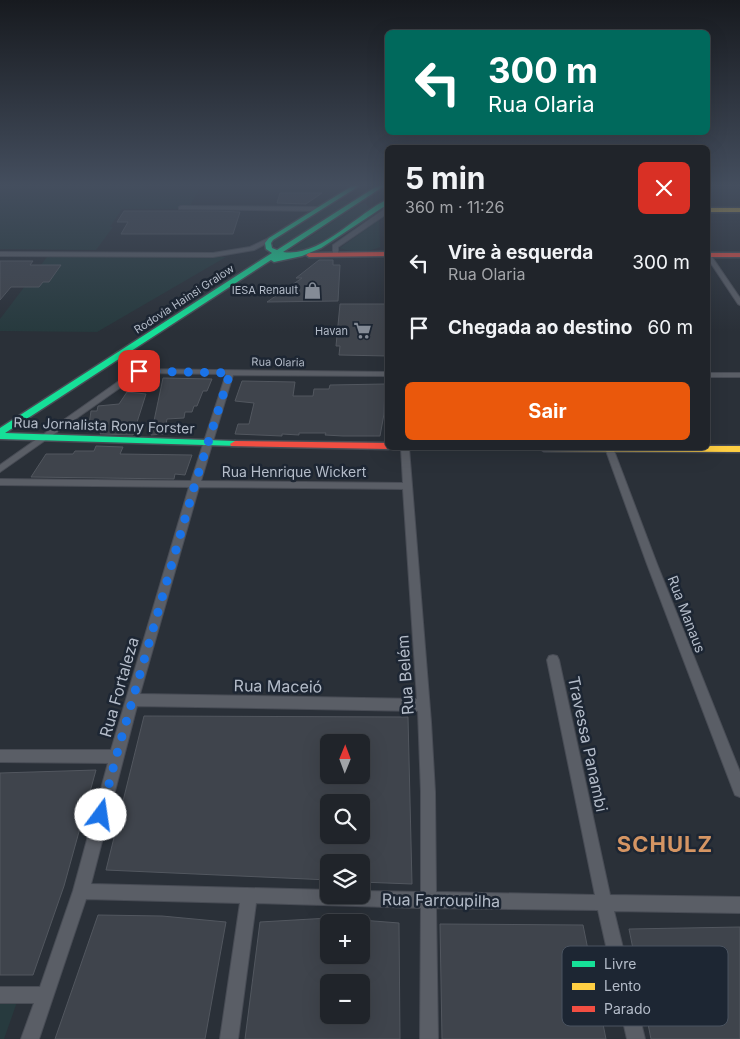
<!DOCTYPE html>
<html lang="pt">
<head>
<meta charset="utf-8">
<style>
  body { margin:0; font-family:Inter,sans-serif; background:#2d3036; color:#f1f3f6; height:100vh; display:flex; flex-direction:column; font-size:19px; white-space:nowrap }
  * { box-sizing:border-box; margin:0 }
  p { font-size:16px; color:#a2a4a8 }
  .icon { flex:none; width:28px; height:28px; fill:none; stroke:currentColor; stroke-width:2; stroke-linecap:round; stroke-linejoin:round }
  .map { position:relative; flex:1; overflow:hidden }
  .drawer { position:absolute; left:385px; top:145px; width:325px; height:305px; display:flex; flex-direction:column; background:#20242a; border-radius:8px; box-shadow:0 5px 20px #0002,0 0 0 1px #3d4147 }
  .drawer>* { flex:none }
  .top-card { position:absolute; left:385px; top:30px; width:325px; height:105px; border-radius:8px; box-shadow:0 5px 20px #0002,0 0 0 1px #3d4147; background:#00695c; color:#fff; overflow:hidden }
  .needle { width:32px; rotate:1deg }
  .buttons { position:absolute; left:320px; top:734px; display:grid; gap:10px }
  .buttons a { display:grid; place-items:center; width:50px; height:50px; border-radius:8px; background:#20242a; box-shadow:0 5px 20px #0002,0 0 0 1px #3d4147; font-size:25px }
  .pin { position:absolute; display:grid; place-items:center; width:42px; height:42px; color:#fff; margin:-21px; border-radius:10px; box-shadow:0 2px 8px #0006 }
  .me { position:absolute; width:55px; margin:-28px; rotate:14deg; stroke-linejoin:round; filter:drop-shadow(0 0 4px #0008) }
  .turn { display:flex; align-items:center; gap:18px; height:105px; padding:0 20px; font-size:22px }
  .turn .icon { width:65px; height:65px; stroke-width:2.5 }
  .turn b { display:block; font-size:35px; line-height:42px }
  .round { display:grid; place-items:center; flex:none; width:52px; height:52px; border-radius:8px; background:#2d3036 }
  .headline { display:flex; align-items:center; justify-content:space-between; height:85px; padding:0 20px }
  h1 { font-size:30px; font-weight:700; line-height:38px }
  .cta { display:flex; gap:10px; margin-top:auto; padding:10px 20px }
  .cta a { flex:1; height:58px; border-radius:8px; background:#ea580c; color:#fff; font-size:20px; font-weight:700; line-height:58px; text-align:center }
  ul { padding:0; list-style:none }
  li { display:flex; align-items:center; gap:15px; height:65px; padding:0 20px }
  li div { flex:1 }
  li b { display:block; font-size:19px }
  li em { font-style:normal }
  .map>svg:first-child { display:block }
  .green { fill:#273a3e }
  .building { fill:#3f444c; stroke:#52575f; fill-rule:evenodd }
  .lines { fill:none; stroke-linecap:round; stroke-linejoin:round }
  .street-casing { stroke:#484c55; stroke-width:2 }
  .fast-casing { stroke:#484c55; stroke-width:3 }
  .slow-casing { stroke:#484c55; stroke-width:3 }
  .jam-casing { stroke:#484c55; stroke-width:3 }
  .street { fill:#5a5e66; fill-rule:evenodd }
  .fast { fill:#16e098; fill-rule:evenodd }
  .slow { fill:#ffcf43; fill-rule:evenodd }
  .jam { fill:#f24e42; fill-rule:evenodd }
  .route { stroke:#1a73e8; stroke-width:9; stroke-dasharray:0 16.2 }
  .labels { text-anchor:middle; dominant-baseline:central; stroke-width:5; stroke-linejoin:round; paint-order:stroke }
  .far-poi-label { font-size:11px; fill:#b4bcc9; stroke:#1d2633; text-anchor:end }
  .far-street-label { font-size:11px; fill:#b4bcc9; stroke:#1d2633 }
  .street-label { font-size:14px; fill:#b4bcc9; stroke:#1d2633 }
  .near-street-label { font-size:16px; fill:#b4bcc9; stroke:#1d2633 }
  .near-district-label { font-size:22px; font-weight:bold; letter-spacing:1px; fill:#d59563; stroke:#1d2633 }
  .key { fill:#1d2633; stroke:#4a5360; stroke-width:1 }
  .key-label { font-size:14px; fill:#b4bcc9 }
</style>
</head>
<body>
<div class="map">
<svg width="740" height="1039" viewBox="0 0 740 1039">
  <rect width="100%" height="100%" fill="#2a3038"/>
  <g class="green">
    <polygon points="0,186 145,186 144,188 151,190 199,190 188,209 122,209 110,227 113,227 96,250 0,249"/>
    <polygon points="346,200 350,202 280,247 275,247 273,244 275,240 334,203"/>
    <polygon points="365,203 371,209 311,251 292,253 289,251 360,204"/>
    <path d="M379,220l1,27c-10,5 -29,6 -40,1z"/>
    <polygon points="47,257 226,257 97,332 0,331 0,319"/>
    <polygon points="0,1002 17,1002 4,1039 0,1039"/>
  </g>
  <g class="building">
    <polygon points="280,193 322,193 306,204 277,203"/>
    <polygon points="124,211 216,211 240,212 233,234 121,234 128,222 117,222"/>
    <polygon points="319,260 333,260 333,265 340,265 338,301 267,302 302,278 296,278"/>
    <polygon points="0,261 33,261 30,265 61,265 49,282 43,282 39,287 11,287 0,300"/>
    <polygon points="340,304 388,304 388,356 339,355 340,346 336,346"/>
    <polygon points="163,378 212,379 207,391 203,391 197,406 194,406 192,412 185,412 184,418 167,419 164,434 151,435"/>
    <polygon points="242,381 295,382 293,396 313,396 314,389 329,389 330,385 385,384 384,414 380,436 343,436 325,435 326,433 299,433 299,435 282,434 282,436 235,434 238,424 249,424 254,403 235,401"/>
    <polygon points="127,392 146,394 133,435 100,434 102,430 88,431 91,411 97,411 98,406 119,404"/>
    <polygon points="96,446 123,447 120,454 192,455 185,475 175,474 174,479 31,477 46,454 73,454 75,451 94,451"/>
    <path d="M144,716l264,1 4,167 -51,-2v-20h-32v18l-223,-10zM329,742h32v33h-32zM329,802h32v33h-32z"/>
    <polygon points="96,770 64,886 33,975 0,975 0,773"/>
    <polygon points="98,915 162,916 226,922 205,1039 55,1039"/>
    <path d="M329,918v37h32v-35l38,3 1,116h-155l15,-117zM329,982h32v33h-32z"/>
    <polygon points="440,924 583,925 606,1039 442,1039"/>
    <polygon points="740,927 740,1039 651,1039 629,929"/>
  </g>
  <g class="lines">
    <defs>
      <g id="street">
        <polygon points="383,202 388,203 388,213 338,247 338,254 333,255 333,245 383,210"/>
        <polygon points="181,206 319,207 322,209 319,211 179,209 179,207"/>
        <polygon points="271,237 273,238 273,240 254,250 213,257 0,256 0,252 213,253 250,247"/>
        <polygon points="708,253 710,254 740,298 740,305 738,304 708,259"/>
        <path d="M136,369l252,3v4l-155,-1 -32,106 202,2 -2,-35h8l22,274 4,70 1,100 159,3 -48,-235 2,-4 4,-1 4,1 2,4 51,235 130,2v16l-126,-2 31,128h-18l-29,-129 -162,-2 2,131h-18l1,-131 -165,-5 -18,136h-18l20,-136 -154,-4 -47,140h-18l13,-36h-34v-16h40l33,-96 35,-128 -108,-1v-12h111l78,-263 -189,-2v-6l191,2 35,-107 -85,-1 -141,99v-7zM199,487l204,2 14,210 -277,-5zM137,706l281,5 3,81v100l-60,-1v4h-32v-5l-238,-6z"/>
        <rect x="708" y="373" width="32" height="4"/>
        <polygon points="605,448 613,448 657,564 740,772 740,797 735,795 733,790 647,564"/>
      </g>
      <path id="fast" d="M352,186h7l-86,54 -2,3 1,5 5,2 100,-64h7l-101,66c37,6 73,-38 105,-53v5l-67,44 -19,8 -28,6 -3,-2 -266,173 230,8 5,3 -1,2 -239,-7v-11l272,-175 -6,-4 -1,-6 4,-5z"/>
      <g id="slow">
        <rect x="708" y="208" width="32" height="4"/>
        <polygon points="708,446 740,446 740,452 544,451 539,448 708,448"/>
      </g>
      <g id="jam">
        <polygon points="388,252 388,256 309,257 306,255 309,253"/>
        <rect x="708" y="253" width="32" height="4"/>
        <polygon points="235,441 388,443 388,448 392,448 388,449 231,446 230,444"/>
      </g>
    </defs>
    <use href="#street" class="street-casing"/>
    <use href="#fast" class="fast-casing"/>
    <use href="#slow" class="slow-casing"/>
    <use href="#jam" class="jam-casing"/>
    <use href="#street" class="street"/>
    <use href="#fast" class="fast"/>
    <use href="#slow" class="slow"/>
    <use href="#jam" class="jam"/>
  </g>
  <linearGradient id="sky" x2="0" y2="1"><stop stop-color="#171a1f"/><stop offset="0.56" stop-color="#444e5e"/><stop offset="1" stop-color="#444e5e" stop-opacity="0"/></linearGradient>
  <rect width="740" height="331" fill="url(#sky)"/>
  <g class="lines">
    <polyline class="route" points="101,815 116,757 195,484 230,373 139,371"/>
  </g>
  <defs>
    <symbol id="shop-bare" viewBox="-9 -9 18 18"><path d="M-5-2.5h2.3a2.7 3.5 0 0 1 5.4 0H5L5.5 6h-11ZM-1.5-2.5h3a1.5 2.3 0 0 0-3 0Z" fill="#848b96" stroke="#1d2633" stroke-width="2.5" paint-order="stroke"/></symbol>
    <symbol id="supermarket-bare" viewBox="-9 -9 18 18"><path d="M-6-5.5h2.5l.6 2H6L4.5 2H-2.5L-4.4-4H-6ZM-1.5 3.2a1.3 1.3 0 1 0 .1 0ZM3 3.2a1.3 1.3 0 1 0 .1 0Z" fill="#848b96" stroke="#1d2633" stroke-width="2.5" paint-order="stroke"/></symbol>
  </defs>
  <g fill-rule="evenodd">
    <use href="#shop-bare" x="300" y="278" width="25" height="25"/>
    <use href="#supermarket-bare" x="350" y="318" width="25" height="25"/>
  </g>
  <g class="labels">
    <g class="far-poi-label">
      <text x="298" y="290">IESA Renault</text>
      <text x="348" y="331">Havan</text>
    </g>
    <g class="far-street-label">
      <text transform="translate(184 299) rotate(-33)">Rodovia Hainsi Gralow</text>
      <text transform="translate(278 362) rotate(1)">Rua Olaria</text>
    </g>
    <g class="street-label">
      <text transform="translate(104 425) rotate(2)">Rua Jornalista Rony Forster</text>
      <text x="294" y="471">Rua Henrique Wickert</text>
      <text transform="translate(687 614) rotate(69)">Rua Manaus</text>
    </g>
    <g class="near-street-label">
      <text transform="translate(405 675) rotate(-94)">Rua Belém</text>
      <text transform="translate(278 686) rotate(1)">Rua Maceió</text>
      <text transform="translate(119 687) rotate(-74)">Rua Fortaleza</text>
      <text transform="translate(588 744) rotate(78)">Travessa Panambi</text>
      <text transform="translate(441 900) rotate(1)">Rua Farroupilha</text>
    </g>
    <g class="near-district-label">
      <text x="665" y="844">SCHULZ</text>
    </g>
  </g>
  <rect x="562" y="946" width="166" height="80" rx="8" class="key"/>
  <rect x="572" y="961" width="23" height="6" fill="#16e098"/>
  <rect x="572" y="983" width="23" height="7" fill="#ffcf43"/>
  <rect x="572" y="1006" width="23" height="6" fill="#f24e42"/>
  <g class="key-label">
    <text x="604" y="969">Livre</text>
    <text x="604" y="991">Lento</text>
    <text x="604" y="1014">Parado</text>
  </g>
</svg>
<div class="buttons">
<a><svg class="needle" viewBox="-14 -14 28 28"><path d="M0-13l5 13h-10z" fill="#e53935"/><path d="M0 13l5-13h-10z" fill="#a2a4a8"/></svg></a>
<a><svg class="icon" aria-label="search" viewBox="0 0 24 24"><circle cx="10" cy="10" r="6"/><path d="M15 15l6 6"/></svg></a>
<a><svg class="icon" aria-label="layers" viewBox="0 0 24 24"><path d="M12 4l9 5-9 5-9-5zM3 14l9 5 9-5"/></svg></a>
<a>+</a>
<a>−</a>
</div>
<div class="pin" style="left:139px;top:371px;background:#d93025"><svg class="icon" aria-label="arrive" viewBox="0 0 24 24"><path d="M6 21V4h12l-3 4 3 4H6"/></svg></div>
<svg class="me" style="left:101px;top:815px" viewBox="-20 -20 40 40"><circle r="19" fill="#fff"/><path d="M0-13L10 11 0 6-10 11z" fill="#1a73e8"/></svg>
<div class="top-card">
<div class="turn"><svg class="icon" aria-label="left" viewBox="0 0 24 24"><path d="M17 20v-9H6M10 6l-5 5 5 5"/></svg><div><b>300 m</b>Rua Olaria</div></div>
</div>
<section class="drawer">
<div class="headline"><div><h1>5 min</h1><p>360 m · 11:26</p></div><a class="round" style="background:#d93025;color:#fff"><svg class="icon" aria-label="close" viewBox="0 0 24 24"><path d="M6 6l12 12M18 6L6 18"/></svg></a></div>
<ul>
<li><svg class="icon" aria-label="left" viewBox="0 0 24 24"><path d="M17 20v-9H6M10 6l-5 5 5 5"/></svg><div><b>Vire à esquerda</b><p>Rua Olaria</p></div><em>300 m</em></li>
<li><svg class="icon" aria-label="arrive" viewBox="0 0 24 24"><path d="M6 21V4h12l-3 4 3 4H6"/></svg><div><b>Chegada ao destino</b></div><em>60 m</em></li>
</ul>
<div class="cta"><a>Sair</a></div>
</section>
</div>
</body>
</html>
